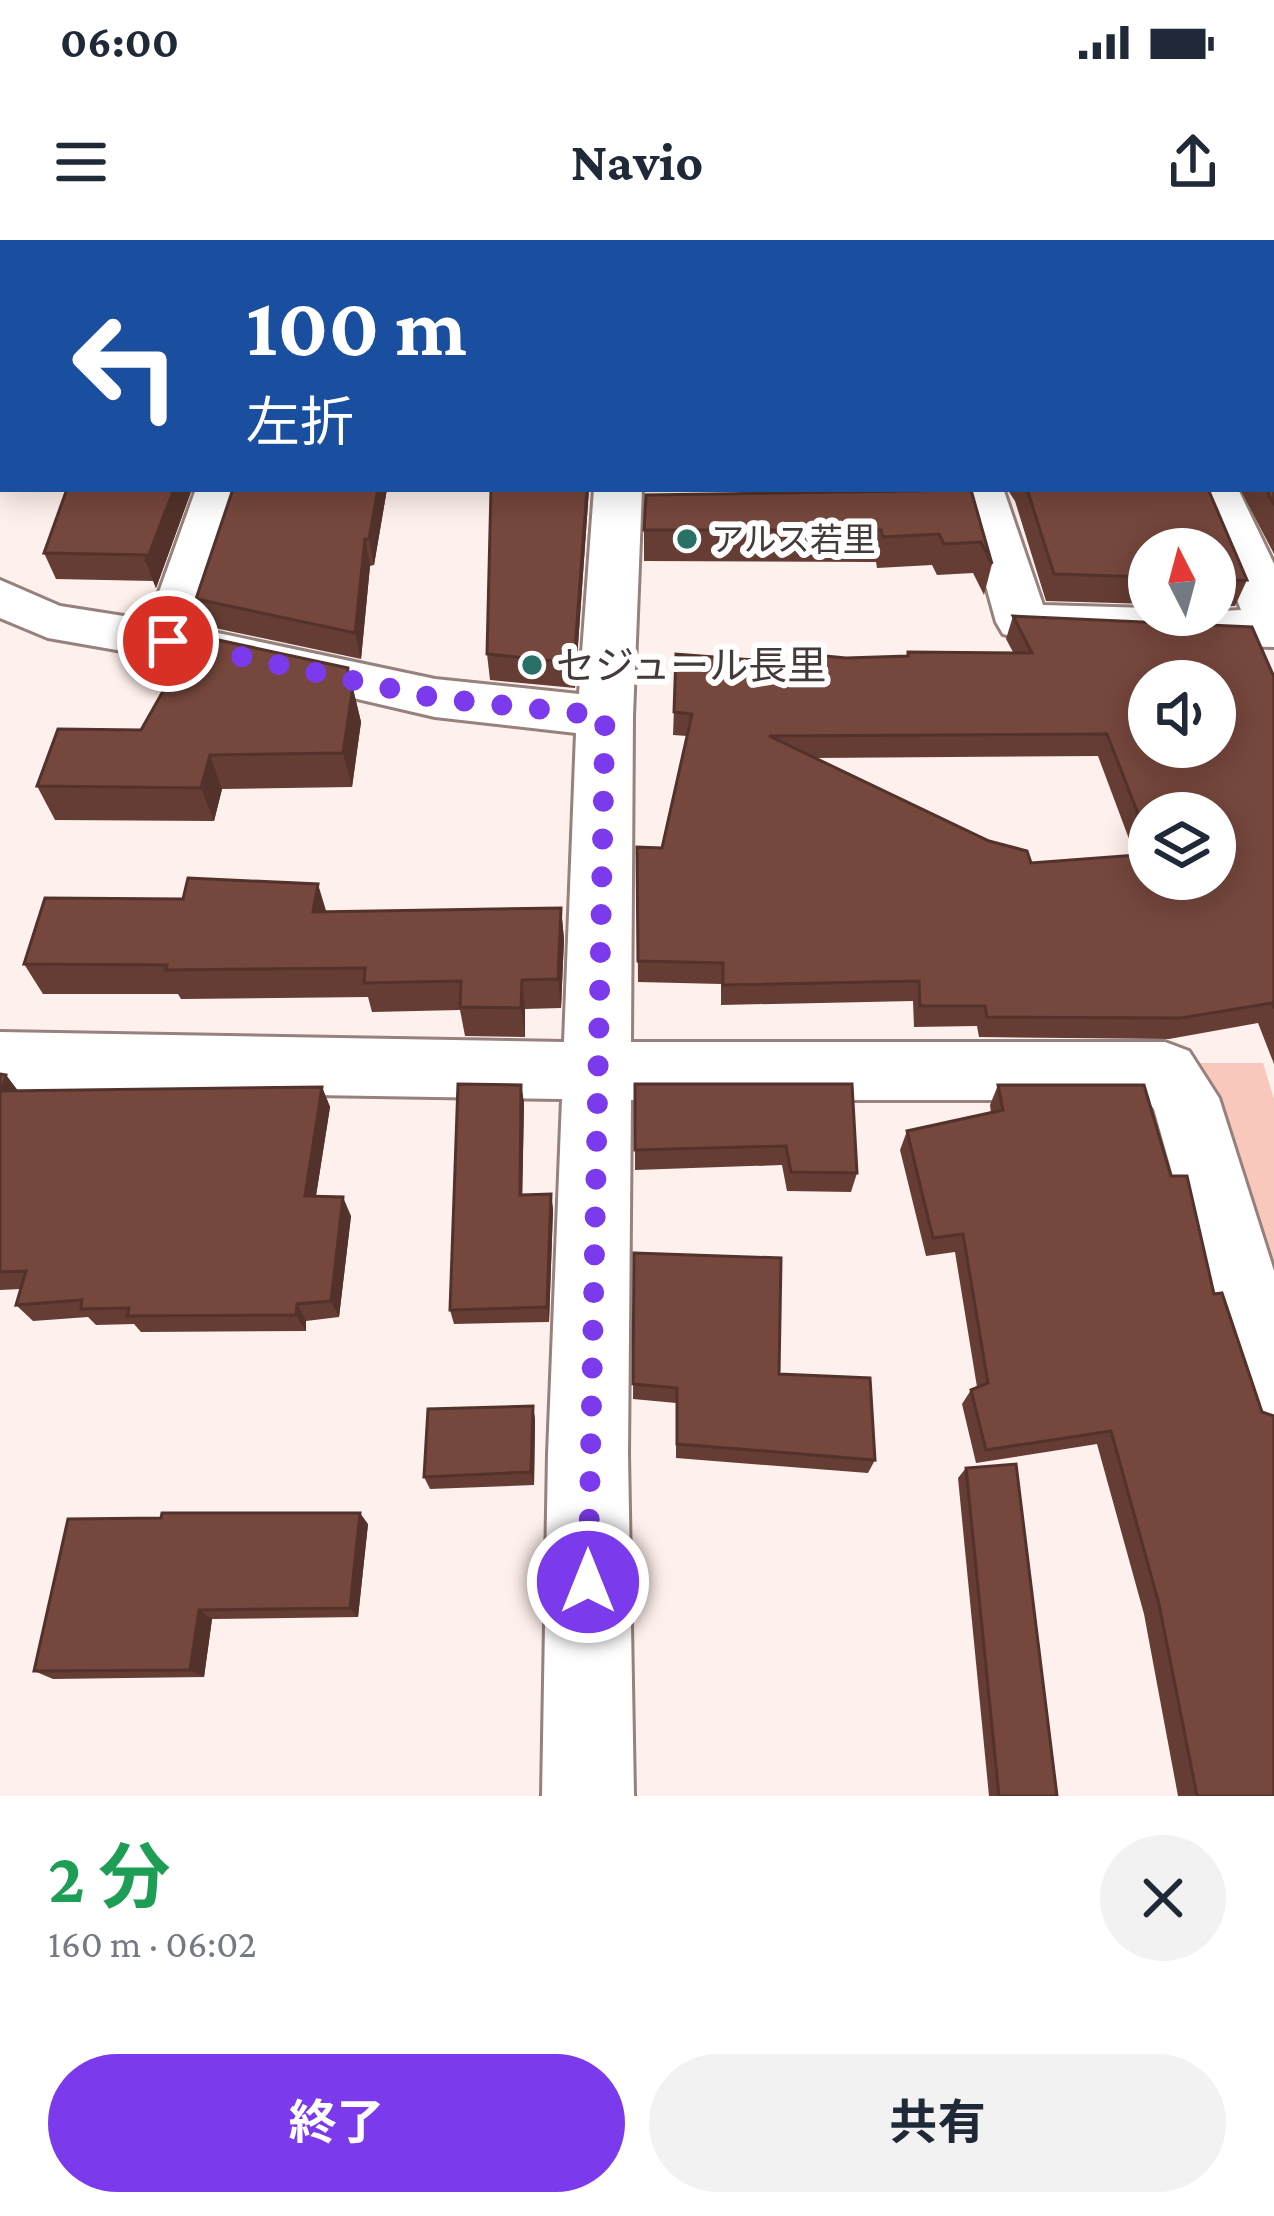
<!DOCTYPE html>
<html lang="ja">
<head>
<meta charset="utf-8">
<style>
  body { margin:0; font-family:"Crimson Pro","Noto Sans JP",serif; background:#f2f2f3; color:#1f2937; height:100vh; display:flex; flex-direction:column; font-size:45px; white-space:nowrap }
  * { box-sizing:border-box; margin:0 }
  p { font-size:39px; color:#747a83 }
  .icon { flex:none; width:66px; height:66px; fill:none; stroke:currentColor; stroke-width:2; stroke-linecap:round; stroke-linejoin:round }
  .map { position:relative; height:1556px; overflow:hidden }
  .details { display:flex; flex-direction:column; background:#fff; flex:1 }
  .details>* { flex:none }
  .guide { position:absolute; left:0px; top:0px; width:1275px; height:252px; box-shadow:0 6px 30px #0003; background:#1a4fa0; color:#fff; overflow:hidden }
  .needle { width:78px; rotate:354deg }
  .buttons { position:absolute; left:1128px; top:288px; display:grid; gap:24px }
  .buttons a { display:grid; place-items:center; width:108px; height:108px; border-radius:50%; background:#fff; box-shadow:0 6px 30px #0003; font-size:60px }
  .pin { position:absolute; display:grid; place-items:center; width:102px; height:102px; color:#fff; margin:-51px; border:6px solid #fff; border-radius:50%; box-shadow:0 3px 12px #0007 }
  .me { position:absolute; width:132px; margin:-66px; rotate:0deg; stroke-linejoin:round; filter:drop-shadow(0 0 9px #0008) }
  .turn { display:flex; align-items:center; gap:42px; height:252px; padding:0 48px; font-size:54px }
  .turn .icon { width:156px; height:156px; stroke-width:2.5 }
  .turn b { display:block; font-size:84px; line-height:102px }
  .round { display:grid; place-items:center; flex:none; width:126px; height:126px; border-radius:63px; background:#f2f2f3 }
  .summary { display:flex; align-items:center; justify-content:space-between; height:204px; padding:0 48px }
  h1 { font-size:72px; font-weight:700; line-height:90px; color:#1e9e55 }
  .primary-button { display:flex; gap:24px; margin-top:auto; padding:24px 48px }
  .primary-button a { flex:1; height:138px; border-radius:72px; background:#7c3aed; color:#fff; font-size:48px; font-weight:700; line-height:138px; text-align:center }
  .primary-button a+a { background:#f2f2f3; color:#1f2937 }
  .status { display:flex; justify-content:space-between; align-items:center; height:84px; padding:0 60px; background:#fff; direction:ltr }
  .status svg { height:33px; fill:currentColor }
  header { display:flex; justify-content:space-between; align-items:center; height:156px; padding:0 48px; background:#fff; font-size:54px; font-weight:700 }
  .map>svg:first-child { display:block }
  .green { fill:#f9c8bd }
  .lines { fill:none; stroke-linecap:round; stroke-linejoin:round }
  .street-casing { stroke:#96817c; stroke-width:6 }
  .street { fill:#fff; fill-rule:evenodd }
  .wall { fill:#653d34; fill-rule:evenodd }
  .shaded-wall { fill:#53322b }
  .building { fill:#76473d; stroke:#53322b; stroke-width:3; fill-rule:evenodd }
  .route { stroke:#7c3aed; stroke-width:21; stroke-dasharray:0 37.8 }
  .poi-dot { fill:#297067; stroke:#fff; stroke-width:4.5 }
  .labels { text-anchor:middle; dominant-baseline:central; stroke-width:12; stroke-linejoin:round; paint-order:stroke }
  .far-poi-label { font-size:33px; fill:#443b39; stroke:#fff; text-anchor:start }
  .poi-label { font-size:39px; fill:#443b39; stroke:#fff; text-anchor:start }
</style>
</head>
<body>
<div class="status"><b>06:00</b><svg viewBox="0 0 49 12"><path d="M0 12V9h3v3zM5 12V6h3v6zM10 12V3h3v9zM15 12V0h3v12zM26 1h20v11H26zM47 4h2v5h-2z"/></svg></div>
<header><svg class="icon" aria-label="menu" viewBox="0 0 24 24"><path d="M4 6h16M4 12h16M4 18h16"/></svg>Navio<svg class="icon" aria-label="share" viewBox="0 0 24 24"><path d="M12 15V3M7 8l5-5 5 5M5 13v7h14v-7"/></svg></header>
<div class="map">
<svg width="1274" height="1556" viewBox="0 0 1274 1556">
  <rect width="100%" height="100%" fill="#fef0ec"/>
  <polygon class="green" points="1189,823 1263,823 1274,859 1274,1058"/>
  <g class="lines">
    <defs>
      <g id="street">
        <polygon points="196,249 244,249 199,389 435,439 579,454 594,249 642,249 633,476 631,802 1165,802 1189,811 1219,858 1274,1031 1274,1194 1246,1182 1235,1155 1154,869 1147,860 631,860 628,1214 634,1556 542,1556 548,1214 562,859 0,850 0,792 564,802 576,493 435,477 237,431 48,398 0,378 0,340 60,366 149,380"/>
        <polygon points="925,249 1004,251 1043,365 1149,368 1149,375 1241,370 1209,286 1190,249 1238,249 1274,324 1274,407 1022,399 1003,394 996,382 967,277 912,274 905,263 912,252"/>
      </g>
    </defs>
    <use href="#street" class="street-casing"/>
    <use href="#street" class="street"/>
  </g>
  <g class="wall">
    <polygon points="0,0 275,0 275,3 3,3 3,244 0,244"/>
    <polygon points="1274,0 1274,314 1240,249 1272,249"/>
    <polygon points="67,249 192,249 156,348 153,341 56,339 44,313"/>
    <polygon points="233,249 387,249 374,325 370,326 361,419 205,386 196,359"/>
    <polygon points="589,249 575,448 490,440 487,414"/>
    <polygon points="1007,249 1208,249 1247,340 1235,366 1215,367 1215,309 1149,309 1149,364 1046,361 1015,261"/>
    <polygon points="971,250 992,324 984,355 973,333 937,335 932,325 877,328 876,322 644,321 644,290"/>
    <path d="M1013,376l261,61v387l-16,-41 -89,16 -190,-2 -2,-11 -63,1 -1,-26 -192,4v-21l-83,-2 -1,-135 25,1 25,-112 -14,-1 3,-81 116,8 2,-9 52,5 61,-1 1,-5h105l-7,-13zM1098,516l37,99 -104,8 -216,-105zM1149,573l66,66h-66z"/>
    <polygon points="348,428 361,482 352,547 222,549 214,581 55,580 37,546 141,490"/>
    <polygon points="561,668 564,699 561,768 525,769 525,797 465,796 460,770 372,772 368,757 181,759 178,754 43,754 24,724 326,672"/>
    <polygon points="0,834 6,835 18,851 322,847 330,867 316,956 351,976 339,1077 306,1081 306,1091 141,1092 134,1084 96,1085 88,1077 33,1081 16,1065 21,1049 0,1050"/>
    <polygon points="635,844 857,933 851,952 787,951 782,925 635,930"/>
    <polygon points="521,845 524,863 522,955 551,954 553,970 549,1082 454,1084 450,1070"/>
    <polygon points="998,845 1274,1556 1178,1556 1144,1374 1097,1204 976,1223 962,1164 971,1150 977,1147 955,1012 926,1016 900,910 907,891 991,873 990,865"/>
    <polygon points="634,1013 779,1134 875,1220 868,1233 676,1218 676,1163 633,1159"/>
    <polygon points="533,1166 535,1180 534,1245 430,1249 424,1237"/>
    <polygon points="966,1228 1057,1556 989,1556 958,1238"/>
    <polygon points="368,1284 358,1377 212,1379 204,1437 53,1439 34,1431"/>
  </g>
  <g class="shaded-wall">
    <polygon points="174,249 192,249 156,348 146,322"/>
    <polygon points="378,249 387,249 374,325 369,299"/>
    <polygon points="587,249 589,249 575,448 574,423"/>
    <polygon points="365,299 370,326 361,419 355,393"/>
    <polygon points="348,428 361,482 352,547 343,513"/>
    <polygon points="210,515 222,549 214,581 201,548"/>
    <polygon points="318,644 327,674 313,672"/>
    <polygon points="561,668 564,699 561,768 558,739"/>
    <polygon points="522,740 525,769 525,797 521,768"/>
    <polygon points="6,835 21,855 2,851"/>
    <polygon points="521,845 524,863 522,971 520,955"/>
    <polygon points="322,847 330,867 313,974 305,956"/>
    <polygon points="551,954 553,970 549,1082 547,1067"/>
    <polygon points="343,957 351,976 339,1077 331,1061"/>
    <polygon points="297,1064 306,1081 306,1091 296,1075"/>
    <polygon points="533,1166 535,1180 534,1245 531,1232"/>
    <polygon points="360,1273 368,1284 358,1377 350,1368"/>
    <polygon points="199,1370 212,1379 204,1437 190,1430"/>
  </g>
  <g class="building">
    <polygon points="0,0 267,0 267,3 3,3 3,218 0,218"/>
    <polygon points="380,0 1274,0 1274,265 1266,249 1272,249 1272,3 380,3"/>
    <polygon points="67,249 174,249 146,322 147,315 44,313"/>
    <polygon points="233,249 378,249 369,299 365,299 355,393 196,359"/>
    <polygon points="491,249 587,249 574,423 487,414"/>
    <polygon points="1027,249 1208,249 1247,340 1215,341 1215,309 1149,309 1149,337 1054,334"/>
    <polygon points="971,250 992,324 981,302 944,304 939,294 883,297 881,290 644,290 646,255"/>
    <path d="M1013,376l239,11 22,50v331l-2,-5 -91,15 -194,-1 -2,-11h-65l-1,-25 -196,4v-22l-85,-2 -1,-114 25,1 30,-134 -18,-2 2,-58 119,9 -1,-10 52,5 62,-2v-4l124,1zM1149,441h66v66h-66zM1107,494l42,108v-29h66v66h-66v-25l-118,9 -4,-12 -38,-10 -220,-105z"/>
    <polygon points="195,395 348,428 346,447 353,447 343,513 210,515 201,548 37,546 58,489 141,490"/>
    <polygon points="188,638 318,644 313,672 561,668 558,739 522,740 521,768 460,767 461,741 364,743 365,728 166,730 167,725 24,724 45,658 183,659"/>
    <polygon points="0,834 6,835 2,851 322,847 305,956 343,957 331,1061 297,1064 296,1075 127,1076 129,1068 81,1069 82,1060 16,1065 26,1031 0,1032"/>
    <polygon points="458,844 521,845 520,955 551,954 547,1067 450,1070"/>
    <polygon points="635,844 852,844 857,933 791,932 786,906 635,910"/>
    <polygon points="998,845 1144,845 1171,936 1187,936 1214,1054 1222,1053 1262,1172 1274,1176 1274,1556 1197,1556 1159,1364 1111,1191 986,1210 971,1150 988,1143 963,994 933,998 907,891 1003,870"/>
    <polygon points="634,1013 781,1018 779,1134 870,1138 875,1220 677,1204 677,1148 633,1144"/>
    <polygon points="533,1166 531,1232 424,1237 428,1169"/>
    <polygon points="1016,1224 1057,1556 999,1556 966,1228"/>
    <polygon points="162,1273 360,1273 350,1368 199,1370 190,1430 34,1431 68,1279 161,1278"/>
  </g>
  <g class="lines">
    <polyline class="route" points="168,401 435,458 605,476 588,1342"/>
  </g>
  <g class="poi-dot">
    <circle cx="687" cy="299" r="12"/>
    <circle cx="532" cy="425" r="12"/>
  </g>
  <g class="labels">
    <g class="far-poi-label">
      <text x="711" y="299">アルス若里</text>
    </g>
    <g class="poi-label">
      <text x="556" y="425">セジュール長里</text>
    </g>
  </g>
</svg>
<div class="buttons">
<a><svg class="needle" viewBox="-14 -14 28 28"><path d="M0-13l5 13h-10z" fill="#e53935"/><path d="M0 13l5-13h-10z" fill="#747a83"/></svg></a>
<a><svg class="icon" aria-label="sound" viewBox="0 0 24 24"><path d="M4 9h4l5-4v14l-5-4H4zM17 9q2 3 0 6"/></svg></a>
<a><svg class="icon" aria-label="layers" viewBox="0 0 24 24"><path d="M12 4l9 5-9 5-9-5zM3 14l9 5 9-5"/></svg></a>
</div>
<div class="pin" style="left:168px;top:401px;background:#d93025"><svg class="icon" aria-label="arrive" viewBox="0 0 24 24"><path d="M6 21V4h12l-3 4 3 4H6"/></svg></div>
<svg class="me" style="left:588px;top:1342px" viewBox="-20 -20 40 40"><circle r="17" fill="#7c3aed" stroke="#fff" stroke-width="3"/><path d="M0-11L8 9 0 5-8 9z" fill="#fff"/></svg>
<div class="guide">
<div class="turn"><svg class="icon" aria-label="left" viewBox="0 0 24 24"><path d="M17 20v-9H6M10 6l-5 5 5 5"/></svg><div><b>100 m</b>左折</div></div>
</div>
</div>
<section class="details">
<div class="summary"><div><h1>2 分</h1><p>160 m · 06:02</p></div><a class="round"><svg class="icon" aria-label="close" viewBox="0 0 24 24"><path d="M6 6l12 12M18 6L6 18"/></svg></a></div>
<div class="primary-button"><a>終了</a><a>共有</a></div>
</section>
</body>
</html>
